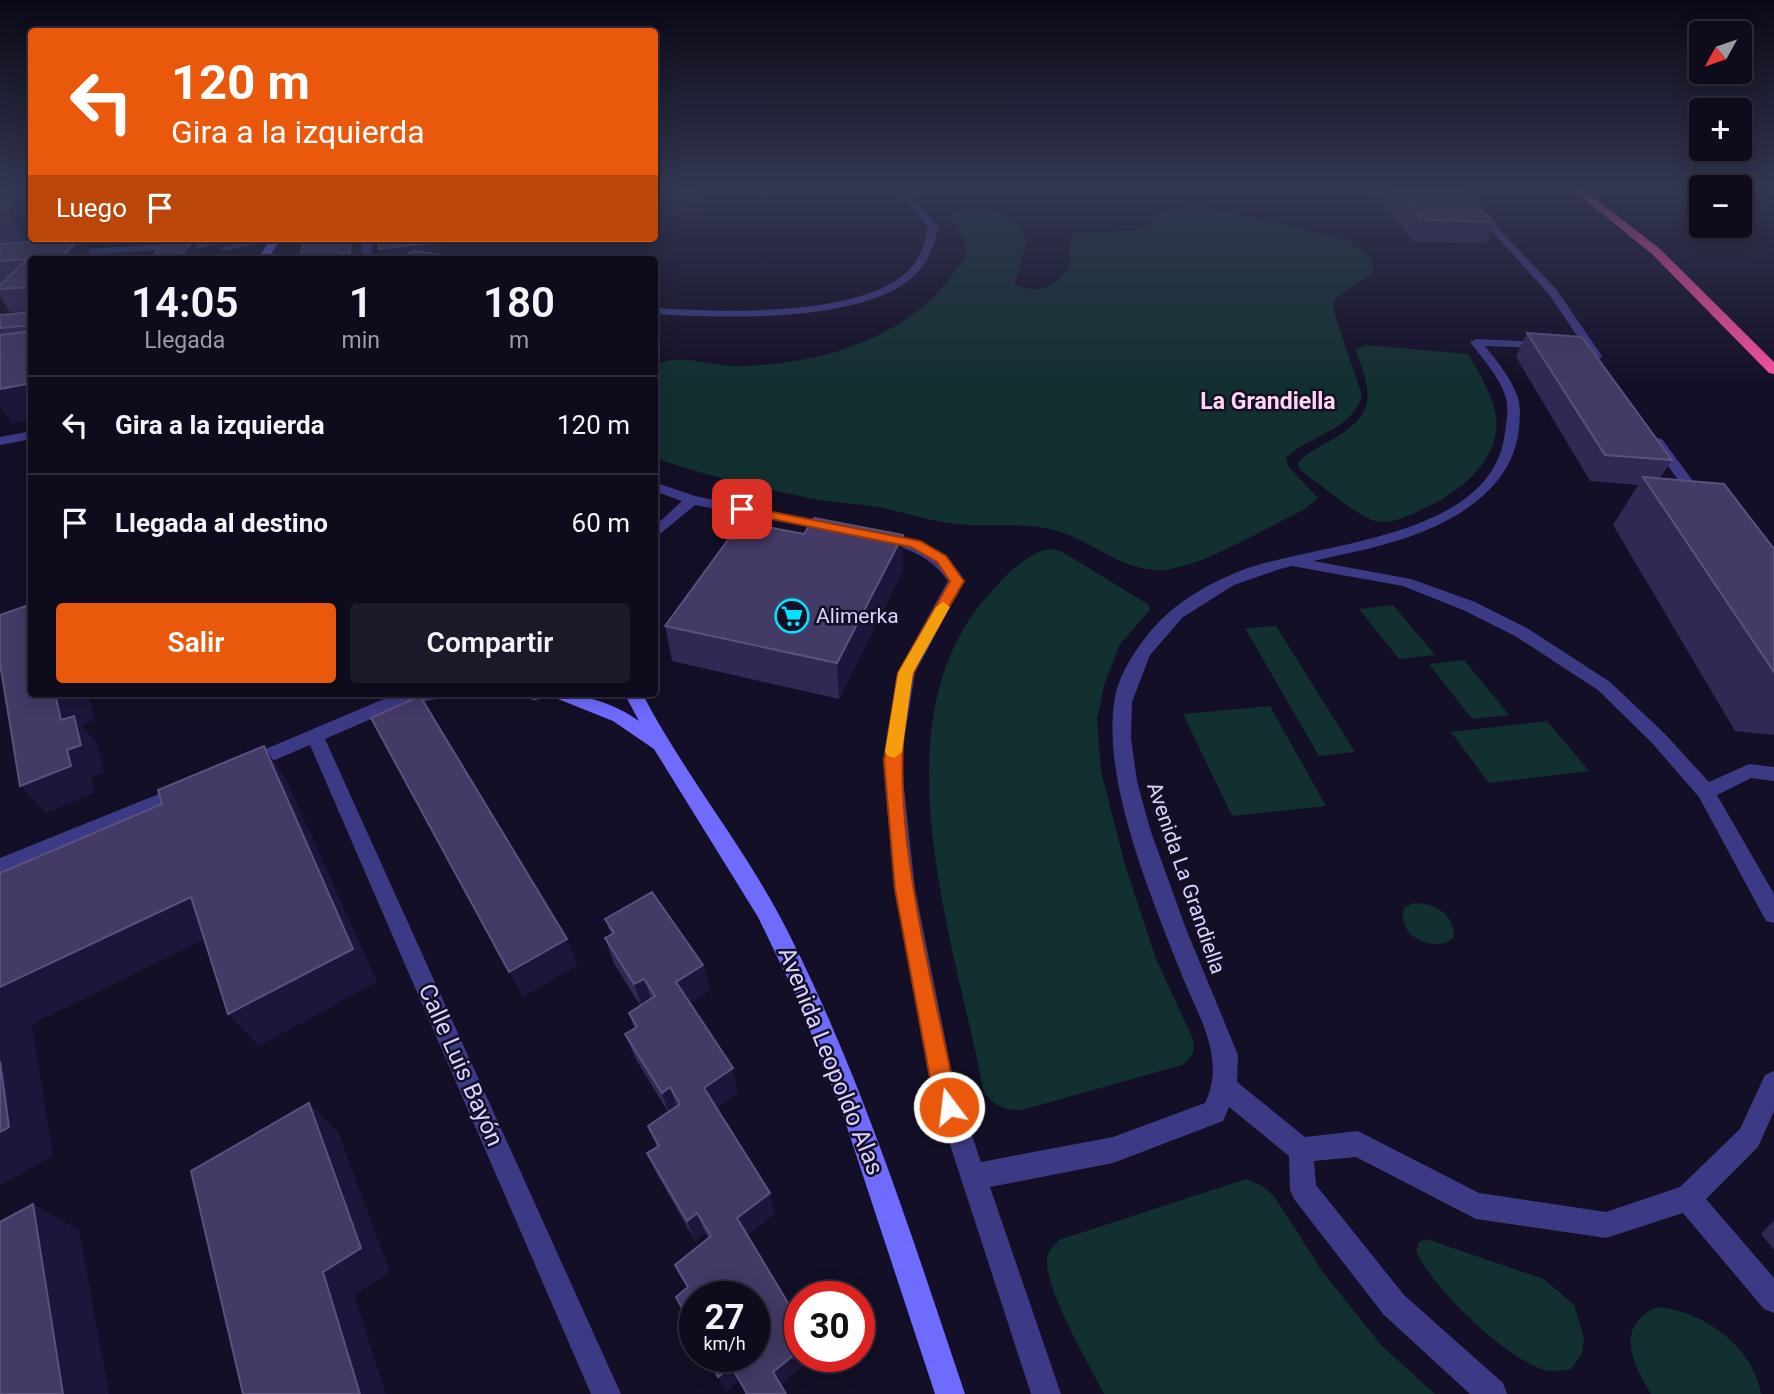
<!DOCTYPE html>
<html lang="es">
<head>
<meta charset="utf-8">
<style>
  body { margin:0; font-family:Roboto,sans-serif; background:#1c1929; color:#f1f3f6; height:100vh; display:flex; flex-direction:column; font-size:26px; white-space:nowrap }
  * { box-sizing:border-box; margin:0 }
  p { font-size:23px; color:#9b9ba3 }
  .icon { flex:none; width:38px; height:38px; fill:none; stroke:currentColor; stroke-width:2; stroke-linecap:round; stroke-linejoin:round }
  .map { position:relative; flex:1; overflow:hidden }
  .sheet { position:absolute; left:28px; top:256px; width:630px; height:441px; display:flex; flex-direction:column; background:#0e0b1c; border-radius:7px; box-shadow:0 4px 18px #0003,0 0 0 2px #2e2b3b }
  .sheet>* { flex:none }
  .hud { position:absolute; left:28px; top:28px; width:630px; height:214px; border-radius:7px; box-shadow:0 4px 18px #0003,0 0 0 2px #2e2b3b; background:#ea580c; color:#fff; overflow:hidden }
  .needle { width:46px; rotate:230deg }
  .buttons { position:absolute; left:1689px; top:21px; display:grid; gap:14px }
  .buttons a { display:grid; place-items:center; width:63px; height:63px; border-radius:7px; background:#0e0b1c; box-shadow:0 4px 18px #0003,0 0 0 2px #2e2b3b; font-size:35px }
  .speed { position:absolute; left:679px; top:1281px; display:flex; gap:14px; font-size:35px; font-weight:700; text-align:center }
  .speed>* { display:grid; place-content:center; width:91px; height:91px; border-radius:50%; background:#0e0b1c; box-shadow:0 4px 18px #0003,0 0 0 2px #2e2b3b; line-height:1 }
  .speed small { font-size:18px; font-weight:400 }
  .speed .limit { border:10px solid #d22; background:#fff; color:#111 }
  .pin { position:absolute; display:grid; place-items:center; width:60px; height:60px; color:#fff; margin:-30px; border-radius:14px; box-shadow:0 4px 10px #0006 }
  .me { position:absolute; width:77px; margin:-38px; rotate:345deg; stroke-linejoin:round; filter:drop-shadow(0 0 5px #0008) }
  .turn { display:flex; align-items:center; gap:24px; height:147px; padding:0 28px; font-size:32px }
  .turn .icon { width:91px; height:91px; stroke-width:2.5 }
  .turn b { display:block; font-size:49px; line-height:60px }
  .then { display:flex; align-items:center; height:66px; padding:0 28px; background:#0003; gap:14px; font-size:26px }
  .eta { display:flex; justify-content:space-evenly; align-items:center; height:119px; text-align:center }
  .eta b { font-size:42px; font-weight:600; line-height:49px }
  .cta { display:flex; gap:14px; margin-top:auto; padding:14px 28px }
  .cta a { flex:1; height:80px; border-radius:7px; background:#ea580c; color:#fff; font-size:28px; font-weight:600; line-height:80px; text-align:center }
  .cta a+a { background:#1c1929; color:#f1f3f6 }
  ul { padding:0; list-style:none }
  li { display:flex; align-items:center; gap:21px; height:98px; padding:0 28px; border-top:2px solid #2e2b3b }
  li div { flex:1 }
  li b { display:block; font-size:26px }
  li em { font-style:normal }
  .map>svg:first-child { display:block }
  .green { fill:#12302f }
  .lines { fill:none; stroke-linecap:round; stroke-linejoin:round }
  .street { fill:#3d3a85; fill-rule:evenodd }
  .secondary { fill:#6f6bff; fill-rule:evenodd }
  .highway { fill:#ff4fa3; fill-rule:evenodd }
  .wall { fill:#312854 }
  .shaded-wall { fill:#1d163a }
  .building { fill:#433a66; stroke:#5a527e; stroke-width:2 }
  .route { fill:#ea580c; stroke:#983908; stroke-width:2 }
  .slow { fill:#f59e0b }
  .labels { text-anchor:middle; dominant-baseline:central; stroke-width:5; stroke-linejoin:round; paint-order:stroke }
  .poi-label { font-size:21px; fill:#d9d4ff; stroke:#130f26; text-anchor:start }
  .street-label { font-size:21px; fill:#d9d4ff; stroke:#130f26 }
  .far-district-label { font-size:23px; font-weight:bold; fill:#ffd6f0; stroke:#130f26 }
  .near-street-label { font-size:24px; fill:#d9d4ff; stroke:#130f26 }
</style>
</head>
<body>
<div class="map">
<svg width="1774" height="1394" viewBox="0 0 1774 1394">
  <rect width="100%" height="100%" fill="#130f26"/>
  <g class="green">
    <path d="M1198,206l138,31 11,3 25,19 1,14 -38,25 -2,11 29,86c-9,36 -54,40 -76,63l3,9 29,31 -13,11c-37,18 -101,57 -141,61 -42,3 -74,-32 -113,-41 -32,-7 -64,-2 -96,-5 -24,-3 -48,-11 -72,-16 -26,-5 -53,-5 -79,-11 -50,-10 -101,-22 -149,-39v-93c25,-13 53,1 79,1 70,0 147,-19 200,-69 12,-12 23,-28 33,-42 0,-18 -17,-33 -15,-43 25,-8 66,-1 75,28l-12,44c19,12 47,3 54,-20 2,-9 -1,-18 1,-28l7,-3 58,-2 16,-6 8,-12z"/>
    <path d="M1365,345l103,9c10,16 20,34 26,53 14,46 -31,84 -69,101 -16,7 -32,17 -50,13 -17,-4 -59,-40 -75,-51l-2,-6c6,-10 16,-14 26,-20 50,-27 52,-44 31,-94z"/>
    <path d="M1050,549l11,2 88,54 1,5 -30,34 -16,41 -7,35 4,51 24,94 31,94 37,80c2,13 0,18 -11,26l-160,45c-18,1 -26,-4 -38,-17 -28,-150 -112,-373 7,-501 16,-18 34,-38 59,-43z"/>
    <polygon points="1393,605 1435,655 1399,659 1359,609"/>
    <polygon points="1276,626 1355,752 1319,756 1245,628"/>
    <polygon points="1464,660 1509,715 1472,719 1429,664"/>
    <polygon points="1270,706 1326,806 1232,816 1183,714"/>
    <polygon points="1547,721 1589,771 1489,783 1451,732"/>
    <path d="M1414,903c20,0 41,11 40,34 -19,19 -61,-3 -49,-30z"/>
    <path d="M1246,1179l15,6 13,11 48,75 60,75 53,48h-331c-15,-30 -60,-105 -57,-136 1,-7 7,-13 12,-18z"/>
    <path d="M1426,1239l118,40 30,26 10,33 -2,15 -11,16c-8,1 -19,3 -27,1 -40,-13 -111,-81 -128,-119l3,-9z"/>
    <path d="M1657,1307c45,3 96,39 104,87h-110c-19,-31 -37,-68 6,-87z"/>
  </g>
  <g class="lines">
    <g class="street">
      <path d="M896,190h8l34,36c-3,18 -9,35 -22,48 -49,50 -196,44 -262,40v-6c65,4 207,10 255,-38 12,-12 16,-28 19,-44z"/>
      <polygon points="1454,190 1462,190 1556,289 1602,356 1600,358 1592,358 1548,293"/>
      <polygon points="222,238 241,238 202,248 66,256 61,253 66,250 202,242"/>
      <polygon points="261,238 280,238 224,251 219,248"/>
      <polygon points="361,238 371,238 372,259 362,259"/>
      <path d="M1476,339l68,3 6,3 -6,3 -59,-2c12,15 25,31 32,49 4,10 3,22 2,33 -5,53 -50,85 -97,104 -35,14 -73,21 -109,29l98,18 64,23 52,26 83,54 54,51 45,49 40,-18 25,3v14l-23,-3 -34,17 57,99v29l-8,-2 -67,-124 -47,-54 -54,-53 -83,-54 -52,-26 -60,-24 -111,-20 -12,3 -46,16 -51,32 -33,38 -18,47 -1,36 6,43 13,48 36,100 52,126 -1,27 68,55 53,-6 121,62 127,19 74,-25 60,-58 25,-54 9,-4v40l-16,36 -52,52 68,79v35l-10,-4 -81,-96 -77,25 -130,-19 -120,-62 -42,4 2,24 88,110 99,88 4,11h-37l-86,-79 -90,-116 -4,-9 -1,-34 -60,-49 -6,14 -110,42 -123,24 71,207h-30l-101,-311 -35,-194 -12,-129 14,-87 51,-92c-19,-27 -42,-33 -73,-41l-2,-3 7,-4c37,7 62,16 84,48l-49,92 -14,87 14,129 39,194 27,79 132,-25 92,-34c21,-43 -5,-84 -22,-125 -30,-77 -80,-192 -69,-275 3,-24 17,-47 32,-66 24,-32 62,-54 99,-68 77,-27 249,-31 260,-137 2,-12 4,-26 0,-37 -7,-20 -22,-36 -35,-53z"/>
      <polygon points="32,431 32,439 0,445 0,437"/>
      <polygon points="1657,438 1662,439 1703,495 1703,501 1693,501 1651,442"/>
      <polygon points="654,482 695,496 831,523 838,527 831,531 695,505 654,539 654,527 682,501 654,491"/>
      <polygon points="398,693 446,693 437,699 403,705 325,739 621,1394 591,1394 310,745 249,771 242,769 240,764 242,759"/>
      <polygon points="181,785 188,787 191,792 188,797 0,875 0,858"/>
    </g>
    <g class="secondary">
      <polygon points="271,238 281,238 268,259 258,259"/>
      <path d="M521,693c44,0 80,1 118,28l-15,-28h18c44,85 107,159 149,245 73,146 122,302 174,456h-30l-94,-285 -44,-111 -39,-81 -104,-168 -41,-28 -65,-26c-6,6 -22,7 -27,-2z"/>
    </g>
    <polygon class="highway" points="1573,190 1584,190 1660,249 1774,362 1774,374 1769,373 1652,254"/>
  </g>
  <g class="wall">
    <polygon points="0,190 36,242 82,239 93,259 32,259 32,311 10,312 0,296"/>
    <polygon points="670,190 696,190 701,212 677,215 671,201"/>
    <polygon points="1375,190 1463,190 1494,222 1485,243 1414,242 1374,191"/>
    <polygon points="119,238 159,238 157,241 121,243"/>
    <polygon points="32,312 32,420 12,423 0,406 0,315"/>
    <polygon points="1527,333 1672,460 1660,478 1774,549 1774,735 1735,731 1613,525 1638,485 1590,481 1516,357"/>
    <polygon points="804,534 903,535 903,570 839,699 672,661 665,626"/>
    <polygon points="605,919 703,965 710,990 690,1003 738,1092 717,1107 775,1213 747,1235 814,1356 781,1384 746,1394 738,1381 726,1391 687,1287 675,1265 709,1239 705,1233 695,1241 657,1174 647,1153 657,1147 648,1126 668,1112 635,1058 625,1034 634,1028 629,1013 640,1005 614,964 605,938 611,934"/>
    <polygon points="1774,1220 1774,1250 1761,1234"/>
  </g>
  <g class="shaded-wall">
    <polygon points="30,190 32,190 32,238 40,238 29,248 6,209"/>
    <polygon points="700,198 701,212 677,215 675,201"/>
    <polygon points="350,238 355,251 355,259 340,259 341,253"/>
    <polygon points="438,238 439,238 440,242 443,256 423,259 382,259 379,249"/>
    <polygon points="82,239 93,259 61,259 64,253"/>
    <polygon points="194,240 201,254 197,259 177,259"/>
    <polygon points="0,370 32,377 32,420 12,423 0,406"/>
    <polygon points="903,535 903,570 839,699 837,663"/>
    <polygon points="70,693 88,693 95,720 81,725 97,743 104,772 91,778 95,793 46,813 20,786 61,720 56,698"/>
    <polygon points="264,746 287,781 377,982 259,1046 228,1014"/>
    <polygon points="191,897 221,931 32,1024 53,1156 0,1185 0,987"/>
    <polygon points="567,939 578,965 523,997 509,972"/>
    <polygon points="703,965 710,990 684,1007 676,982"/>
    <polygon points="644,979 653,1004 643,1009 634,984"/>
    <polygon points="733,1068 738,1092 711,1111 704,1088"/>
    <polygon points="670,1087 678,1110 670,1116 662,1093"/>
    <polygon points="309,1103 338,1132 390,1272 354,1295 386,1394 360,1394 323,1272"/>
    <polygon points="770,1193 775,1213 743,1238 737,1218"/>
    <polygon points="33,1204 79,1230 109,1394 63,1394"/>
    <polygon points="697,1213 705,1233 695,1241 687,1221"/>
    <polygon points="800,1350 800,1356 814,1356 778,1386 773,1372"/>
    <polygon points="731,1366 738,1381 726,1391 718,1377"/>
  </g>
  <g class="building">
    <polygon points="0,190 30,190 6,209 0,209"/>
    <polygon points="670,190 696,190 700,198 675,201"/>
    <polygon points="1396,190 1463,190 1494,222 1422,220"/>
    <polygon points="330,238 350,238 350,253 341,253 340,259 309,259 310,256 300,257 304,241"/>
    <polygon points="378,238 438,238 438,242 379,249"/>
    <polygon points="82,239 64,253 68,252 61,259 32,259 32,287 0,289 0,285 28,259 0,261 0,244"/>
    <polygon points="194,240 177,259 150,259 166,241"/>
    <polygon points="414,251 471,259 397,259"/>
    <polygon points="32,312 32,325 0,328 0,315"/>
    <polygon points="32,331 32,377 29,377 27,384 0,389 0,335"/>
    <polygon points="1527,333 1582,337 1672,460 1605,455"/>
    <polygon points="1643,477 1724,484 1774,549 1774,672"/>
    <polygon points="814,518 903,535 837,663 665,626 741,522 804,534"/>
    <polygon points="32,604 32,693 70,693 56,698 61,720 74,716 81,745 67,750 71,766 20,786 0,663 0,615"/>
    <polygon points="420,696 567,939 509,972 371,718"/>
    <polygon points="264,746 353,949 228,1014 191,897 0,987 0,873 162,804 158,790"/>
    <polygon points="652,892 703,965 676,982 733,1068 704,1088 770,1193 737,1218 800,1323 800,1350 773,1372 786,1394 746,1394 747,1393 731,1366 718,1377 707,1356 754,1356 754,1297 695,1297 695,1332 676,1297 688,1287 675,1265 711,1236 697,1213 687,1221 647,1153 659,1146 648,1126 680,1104 670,1087 662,1093 625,1034 637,1027 629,1013 655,996 644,979 634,984 605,938 614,933 605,919"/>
    <polygon points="0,1061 9,1127 0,1132"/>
    <polygon points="309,1103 361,1248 323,1272 360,1394 243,1394 191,1171"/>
    <polygon points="33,1204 63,1394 0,1394 0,1222"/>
  </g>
  <linearGradient id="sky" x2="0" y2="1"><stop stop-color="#0a0815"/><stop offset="0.49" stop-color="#333752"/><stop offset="1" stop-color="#333752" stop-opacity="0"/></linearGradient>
  <rect width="1774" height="385" fill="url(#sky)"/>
  <path class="route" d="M742,506l178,35 26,15 18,25c-13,24 -44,70 -51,94 -32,118 16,289 40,408l7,24 -3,8 -8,3 -8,-3 -10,-32 -36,-194 -11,-128 14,-88 52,-92 -13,-19 -26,-15 -174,-35v-5z"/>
  <polygon class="slow" points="943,602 950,607 913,673 902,752 894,758 888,756 885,752 898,673 936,607"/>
  <defs>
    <symbol id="supermarket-ring" viewBox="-11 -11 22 22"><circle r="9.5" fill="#130f26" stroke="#00e5ff" stroke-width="1.5"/><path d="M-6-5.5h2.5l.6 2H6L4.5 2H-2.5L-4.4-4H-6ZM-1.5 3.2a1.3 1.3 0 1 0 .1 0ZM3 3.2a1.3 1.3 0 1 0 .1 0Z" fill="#00e5ff"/></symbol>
  </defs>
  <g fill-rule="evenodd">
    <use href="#supermarket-ring" x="773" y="597" width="38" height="38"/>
  </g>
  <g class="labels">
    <g class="poi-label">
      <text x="816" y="616">Alimerka</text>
    </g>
    <g class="street-label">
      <text transform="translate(1186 878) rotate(71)">Avenida La Grandiella</text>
    </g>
    <g class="far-district-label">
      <text x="1268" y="401">La Grandiella</text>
    </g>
    <g class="near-street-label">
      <text transform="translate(831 1061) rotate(68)">Avenida Leopoldo Alas</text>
      <text transform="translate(461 1065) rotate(66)">Calle Luis Bayón</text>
    </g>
  </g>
</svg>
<div class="buttons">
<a><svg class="needle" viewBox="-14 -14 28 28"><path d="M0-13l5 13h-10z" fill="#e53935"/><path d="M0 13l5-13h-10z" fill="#9b9ba3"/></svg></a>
<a>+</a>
<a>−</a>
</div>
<div class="speed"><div>27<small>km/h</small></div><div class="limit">30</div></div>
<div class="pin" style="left:742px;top:509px;background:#d93025"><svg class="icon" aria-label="arrive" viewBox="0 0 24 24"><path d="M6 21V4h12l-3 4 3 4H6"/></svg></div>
<svg class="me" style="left:949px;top:1107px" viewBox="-20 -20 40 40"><circle r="17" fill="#ea580c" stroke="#fff" stroke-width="3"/><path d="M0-11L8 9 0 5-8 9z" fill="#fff"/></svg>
<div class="hud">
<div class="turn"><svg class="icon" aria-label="left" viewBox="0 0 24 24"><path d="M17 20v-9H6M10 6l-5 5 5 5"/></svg><div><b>120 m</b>Gira a la izquierda</div></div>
<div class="then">Luego<svg class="icon" aria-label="arrive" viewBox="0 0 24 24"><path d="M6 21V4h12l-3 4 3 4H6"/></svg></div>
</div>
<section class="sheet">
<div class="eta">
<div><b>14:05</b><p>Llegada</p></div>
<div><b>1</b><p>min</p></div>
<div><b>180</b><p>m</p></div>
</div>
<ul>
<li><svg class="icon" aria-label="left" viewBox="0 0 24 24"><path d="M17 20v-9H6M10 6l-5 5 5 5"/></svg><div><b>Gira a la izquierda</b></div><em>120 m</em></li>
<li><svg class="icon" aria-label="arrive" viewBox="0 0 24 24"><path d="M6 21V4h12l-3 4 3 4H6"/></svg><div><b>Llegada al destino</b></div><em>60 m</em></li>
</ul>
<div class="cta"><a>Salir</a><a>Compartir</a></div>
</section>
</div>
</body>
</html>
